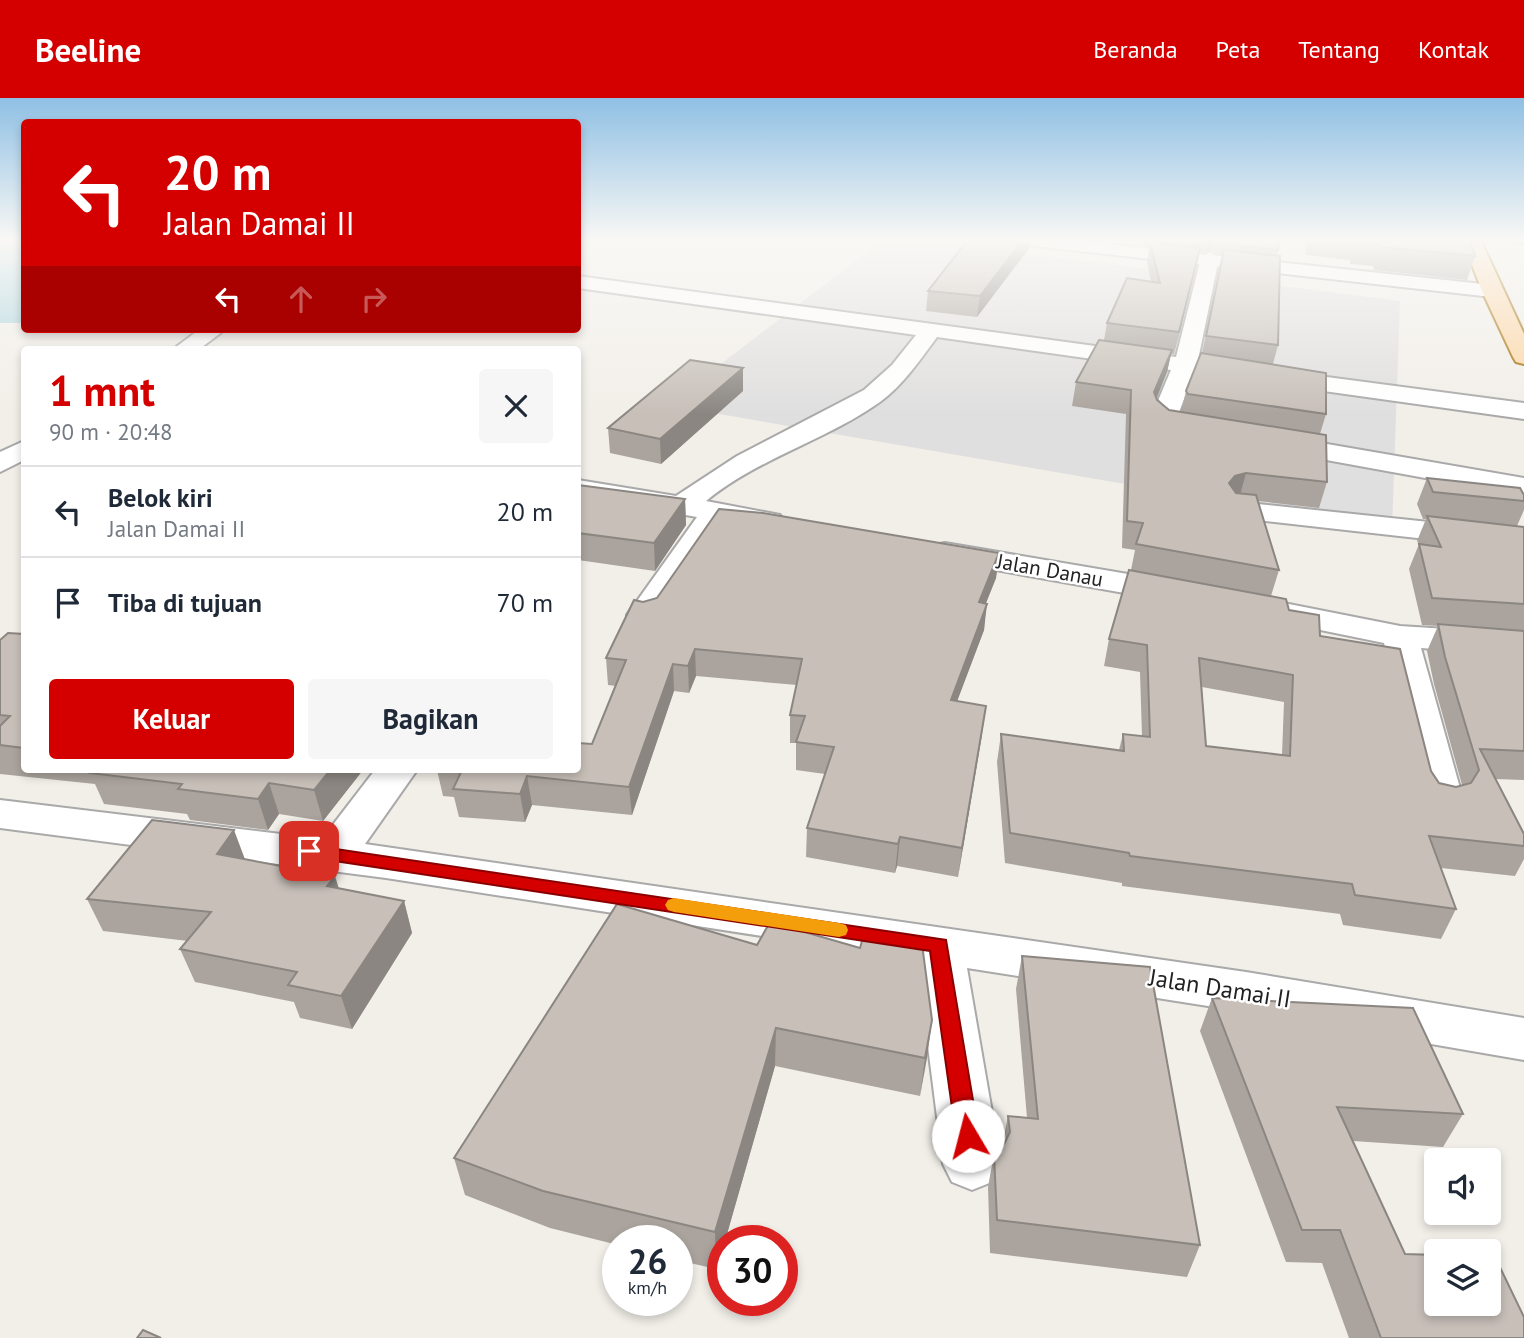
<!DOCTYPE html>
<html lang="id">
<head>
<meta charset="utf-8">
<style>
  body { margin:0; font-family:"PT Sans",sans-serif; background:#f6f6f7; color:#1f2937; height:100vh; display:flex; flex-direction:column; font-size:26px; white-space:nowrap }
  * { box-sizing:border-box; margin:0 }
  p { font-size:23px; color:#747a83 }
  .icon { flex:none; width:38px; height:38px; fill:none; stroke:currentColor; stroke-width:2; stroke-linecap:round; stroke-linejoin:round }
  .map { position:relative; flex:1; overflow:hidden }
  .panel { position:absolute; left:21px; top:248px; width:560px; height:427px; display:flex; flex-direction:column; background:#fff; border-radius:7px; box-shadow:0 4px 10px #0003 }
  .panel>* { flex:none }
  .guide { position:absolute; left:21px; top:21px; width:560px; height:214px; border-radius:7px; box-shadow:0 4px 10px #0003; background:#d40000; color:#fff; overflow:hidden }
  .fabs { position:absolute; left:1424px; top:1050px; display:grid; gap:14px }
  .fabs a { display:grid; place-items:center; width:77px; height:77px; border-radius:7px; background:#fff; box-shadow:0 4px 10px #0003; font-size:35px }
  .speed { position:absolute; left:602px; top:1127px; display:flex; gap:14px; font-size:35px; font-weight:700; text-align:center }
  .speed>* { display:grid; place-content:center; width:91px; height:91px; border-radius:50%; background:#fff; box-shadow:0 4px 10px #0003; line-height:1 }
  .speed small { font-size:18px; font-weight:400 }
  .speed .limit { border:10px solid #d22; background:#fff; color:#111 }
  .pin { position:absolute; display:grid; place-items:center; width:60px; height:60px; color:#fff; margin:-30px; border-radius:14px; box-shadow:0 4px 10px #0006 }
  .me { position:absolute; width:77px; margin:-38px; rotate:352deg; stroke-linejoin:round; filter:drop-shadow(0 0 5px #0008) }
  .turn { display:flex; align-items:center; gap:24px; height:147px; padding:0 28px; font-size:32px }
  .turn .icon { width:91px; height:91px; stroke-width:2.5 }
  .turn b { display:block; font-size:49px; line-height:60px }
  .lanes { display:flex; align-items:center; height:66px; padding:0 28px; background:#0003; justify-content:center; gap:35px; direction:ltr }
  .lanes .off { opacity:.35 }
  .round { display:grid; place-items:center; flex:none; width:74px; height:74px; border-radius:7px; background:#f6f6f7 }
  .summary { display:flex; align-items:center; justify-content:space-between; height:119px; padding:0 28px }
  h1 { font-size:42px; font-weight:600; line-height:52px; color:#d40000 }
  .button { display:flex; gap:14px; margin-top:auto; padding:14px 28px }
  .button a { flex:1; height:80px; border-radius:7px; background:#d40000; color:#fff; font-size:28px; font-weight:600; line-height:80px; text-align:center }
  .button a+a { background:#f6f6f7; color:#1f2937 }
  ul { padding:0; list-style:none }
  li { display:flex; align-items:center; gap:21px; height:91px; padding:0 28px; border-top:2px solid #e0e1e3 }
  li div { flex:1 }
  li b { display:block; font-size:26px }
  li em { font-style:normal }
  header { display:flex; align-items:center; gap:42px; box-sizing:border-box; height:98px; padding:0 35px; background:#d40000; color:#fff }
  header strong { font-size:33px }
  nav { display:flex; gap:38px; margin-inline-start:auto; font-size:24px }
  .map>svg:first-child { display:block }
  .residential { fill:#e0dfdf }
  .water { fill:#aad3df }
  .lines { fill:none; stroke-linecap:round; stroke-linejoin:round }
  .minor-casing { stroke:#a9a9a9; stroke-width:4 }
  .tertiary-casing { stroke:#a9a9a9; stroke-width:4 }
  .primary-casing { stroke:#a06b00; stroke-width:4 }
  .minor { fill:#fff; fill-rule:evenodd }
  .tertiary { fill:#fff; fill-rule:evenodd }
  .primary { fill:#fcd6a4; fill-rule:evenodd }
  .wall { fill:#aba49e; fill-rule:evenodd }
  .shaded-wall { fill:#8b8681 }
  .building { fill:#c7bfb8; stroke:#8b8681; stroke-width:2; fill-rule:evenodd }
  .route { fill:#d40000; stroke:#8a0000; stroke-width:2 }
  .slow { fill:#f59e0b }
  .labels { text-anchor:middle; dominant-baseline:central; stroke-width:5; stroke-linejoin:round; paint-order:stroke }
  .street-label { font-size:21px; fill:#222; stroke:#fff }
  .near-street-label { font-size:24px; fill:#222; stroke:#fff }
</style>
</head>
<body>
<header>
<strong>Beeline</strong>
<nav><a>Beranda</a><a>Peta</a><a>Tentang</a><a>Kontak</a></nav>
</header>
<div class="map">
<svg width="1524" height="1240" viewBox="0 0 1524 1240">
  <rect width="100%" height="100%" fill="#f2efe9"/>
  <polygon class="residential" points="882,143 925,143 1400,203 1392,432 667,307"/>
  <rect class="water" x="0" y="143" width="24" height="82"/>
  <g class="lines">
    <defs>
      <g id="minor">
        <path d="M1210,154l9,6 -21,102 326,43v16l-330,-46 -16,42 3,6 30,5 4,6 -4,6c-20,4 -53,-1 -59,-23l19,-45 -234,-33c-17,23 -34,48 -57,65 -55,39 -122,56 -174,99l74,14 4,6 -4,6 -11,3 -45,-8 -68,100 -12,3 -12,-3 -5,-7 70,-98 -119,-21v-16l98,16 61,-40 127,-66 28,-25 24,-30 -338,-47v-12l598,81 25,-99z"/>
        <polygon points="200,231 226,231 198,252 172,252"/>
        <polygon points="1275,337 1524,380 1524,398 1266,351 1262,345 1266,339"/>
        <polygon points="24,343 24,362 0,374 0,354"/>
        <polygon points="1239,404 1524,434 1524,452 1229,419 1224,413 1229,407"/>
        <polygon points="945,445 1175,484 1187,487 1192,494 1187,501 1175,504 934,461 929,454 934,447"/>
        <polygon points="1269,502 1400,528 1524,536 1524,558 1421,550 1463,701 1457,711 1442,715 1427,711 1421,701 1384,545 1257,519 1252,512 1257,505"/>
        <polygon points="375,672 417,672 365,746 1246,874 1524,920 1524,962 1246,914 967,870 1001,1066 992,1084 972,1092 952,1084 943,1066 917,862 386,780 0,730 0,702 322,741"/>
      </g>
      <polygon id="tertiary" points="1025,143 1080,143 1492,187 1499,189 1502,193 1499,197 1492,199 1034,148"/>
      <polygon id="primary" points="1463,143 1481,143 1524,236 1524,266 1516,264 1513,259 1482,193"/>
    </defs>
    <use href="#minor" class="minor-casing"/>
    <use href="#tertiary" class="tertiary-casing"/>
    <use href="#primary" class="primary-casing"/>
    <use href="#minor" class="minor"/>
    <use href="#tertiary" class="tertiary"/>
    <use href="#primary" class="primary"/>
  </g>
  <g class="wall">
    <path d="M1143,143h136l-2,15 1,89 -5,19 53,50 -6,20 7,48 -8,26 -61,-7 21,69 -8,26 49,40 111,135 8,12 17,4 6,-2 -28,-101 -7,-33 11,-25 -16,-1 -13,-56 10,-25 -2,-3 9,-22h-3l-6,-15 10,-26 97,17v15l-7,16 7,1v253l-29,-1 29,55v25l-9,17 -74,-8 15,41 -15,30 -98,-14 -3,-11 -218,-28v-3l-117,-20 -8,-101 4,-28 118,16 4,-16 19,2 -2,-64 -36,-6 5,-27 22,-69 4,-20 -13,-2 4,-134 -54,-8 4,-24 28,-42 3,-17 44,-41 -4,-21 3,-15 -7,-1zM1211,152l5,3 7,1 -21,99 -16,38 -5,21 -12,-2 -12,-12 10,-26 4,-18h3l25,-103 7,1zM1202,589l82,15 -2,53 -76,-9z"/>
    <polygon points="1305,143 1470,143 1475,158 1467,182 1374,172 1373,168 1350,166 1350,162 1306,157"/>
    <polygon points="1512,143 1524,143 1524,148 1514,147"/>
    <polygon points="1030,149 977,219 926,213 928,193"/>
    <polygon points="743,293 661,366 610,355 608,330"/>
    <polygon points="578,387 685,401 686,427 655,473 578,462"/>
    <polygon points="999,455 996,480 986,505 984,532 957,603 982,636 958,779 897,768 895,775 806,759 807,730 825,676 796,672 796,645 790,645 790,617 797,587 696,578 689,595 674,593 632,717 532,707 525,724 459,719 454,699 443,698 437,672 578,672 592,646 616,588 608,587 606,560 643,504 657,500"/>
    <polygon points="24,536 24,672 363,672 323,723 279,716 268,732 190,722 187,716 104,706 95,686 0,676 0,542"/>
    <polygon points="245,761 339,791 404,803 412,835 352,931 300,920 294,904 195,884 180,851 188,843 103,833 87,801"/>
    <polygon points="757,847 860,850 932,922 920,998 775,968 725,1143 723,1143 716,1171 677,1162 677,1143 618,1143 618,1147 550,1130 465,1097 454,1060"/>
    <polygon points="1022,858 1200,1147 1187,1179 990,1155 988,1089 994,1056 1001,1052 1008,1018 1027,1020 1016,891"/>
    <polygon points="1212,900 1463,1016 1443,1049 1353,1043 1405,1156 1524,1240 1349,1240 1322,1165 1286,1164 1200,933"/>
  </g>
  <g class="shaded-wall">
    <polygon points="1022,143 1030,143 1030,149 977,219 980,198"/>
    <polygon points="1213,143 1211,152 1206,154 1208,144"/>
    <polygon points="1200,150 1196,169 1174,256 1179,234"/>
    <polygon points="1172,252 1167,274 1149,318 1154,294"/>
    <polygon points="743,270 743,293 661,366 660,341"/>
    <polygon points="1246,375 1239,401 1229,385 1235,378"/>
    <polygon points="685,401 686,427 655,473 654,445"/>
    <polygon points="999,455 996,480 976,530 979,504"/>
    <polygon points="987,506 984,532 947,630 951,602"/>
    <polygon points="695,551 696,578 689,595 688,568"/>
    <polygon points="673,566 674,593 632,717 629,689"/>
    <polygon points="986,608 982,636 958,779 962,750"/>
    <polygon points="330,672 363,672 323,723 314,692"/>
    <polygon points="527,678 532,707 525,724 520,696"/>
    <polygon points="269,685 279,716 268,732 258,701"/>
    <polygon points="234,732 246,764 217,756"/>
    <polygon points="900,739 897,768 895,775 898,746"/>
    <polygon points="335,778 345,810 327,788"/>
    <polygon points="404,803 412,835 352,931 341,898"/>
    <polygon points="932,922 927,960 920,998 925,960"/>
    <polygon points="776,930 775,968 725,1143 723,1143 723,1149 716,1171 715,1134"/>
  </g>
  <g class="building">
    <polygon points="967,143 1022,143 980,198 928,193"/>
    <polygon points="1193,143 1213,143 1208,144"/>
    <polygon points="1214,143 1279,143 1278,152 1218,145"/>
    <polygon points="1357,143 1470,143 1475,158 1381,149 1380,145"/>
    <polygon points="1150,144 1200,150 1179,234 1107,225 1127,180 1160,185"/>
    <polygon points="1224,152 1280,158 1278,247 1206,238"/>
    <polygon points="1099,242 1172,252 1154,294 1157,302 1169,312 1326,337 1327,384 1246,375 1235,378 1229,385 1236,395 1256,397 1279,472 1136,446 1143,425 1127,423 1131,292 1076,284"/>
    <polygon points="1201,255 1326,275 1326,316 1188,296 1186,293"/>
    <polygon points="690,262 743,270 660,341 608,330"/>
    <polygon points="1427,380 1520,390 1524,397 1524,403 1433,394"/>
    <polygon points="578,387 685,401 654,445 578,435"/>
    <polygon points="719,411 763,415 999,455 979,504 987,506 951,602 986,608 962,750 900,739 898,746 807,730 834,649 796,644 805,618 790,617 802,561 695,551 688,568 673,566 629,689 527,678 520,696 453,691 462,672 578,672 578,645 592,646 626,562 606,560 634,502 643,504 657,500"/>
    <polygon points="1427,418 1524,429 1524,506 1432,500 1419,446 1441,449"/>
    <path d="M1129,472l157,29 3,11 30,5 1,21 80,13 31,122 8,12 17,4 15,-4 8,-13 -34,-113 -7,-33 86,7v120l-44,-2 44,85v12l-95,-10 27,73 -101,-14 -3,-11 -222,-28 -1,-3 -119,-20 -9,-99 123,17 -1,-17 27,3 -3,-92 -38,-6zM1199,560l94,17 -3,81 -84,-10z"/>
    <polygon points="8,535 24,536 24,650 0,647 0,628 10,618 0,617 0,542"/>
    <polygon points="93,672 330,672 314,692 269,685 258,701 178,691 182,686 90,675"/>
    <polygon points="152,722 234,732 217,756 335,778 327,788 404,803 341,898 288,887 297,874 180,851 211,814 87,801"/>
    <polygon points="617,806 757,847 770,824 860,850 864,836 922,846 932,922 925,960 776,930 715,1134 543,1093 454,1060"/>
    <polygon points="1022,858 1150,869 1200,1147 997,1122 994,1056 1001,1052 1010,1034 1008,1018 1038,1021"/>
    <polygon points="1212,900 1413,910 1463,1016 1337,1009 1405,1156 1437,1157 1437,1206 1489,1206 1489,1159 1495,1159 1524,1219 1524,1240 1381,1240 1340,1132 1302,1132"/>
    <polygon points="143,1232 161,1240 137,1240"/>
  </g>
  <linearGradient id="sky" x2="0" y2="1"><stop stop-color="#8fc0e4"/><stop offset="0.45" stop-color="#f9f8f5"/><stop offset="1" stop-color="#f9f8f5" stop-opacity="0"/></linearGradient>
  <rect width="1524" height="316" fill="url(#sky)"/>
  <polygon class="route" points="309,747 946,842 979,1038 976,1046 968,1049 959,1046 956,1038 930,853 302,758 300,753 302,749"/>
  <polygon class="slow" points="674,800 839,825 846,827 848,832 846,837 839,839 674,814 668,812 665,807 668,802"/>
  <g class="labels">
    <g class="street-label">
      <text transform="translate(1050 472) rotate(10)">Jalan Danau</text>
    </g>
    <g class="near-street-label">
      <text transform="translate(1220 890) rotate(9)">Jalan Damai II</text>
    </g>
  </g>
</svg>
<div class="fabs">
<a><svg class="icon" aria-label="sound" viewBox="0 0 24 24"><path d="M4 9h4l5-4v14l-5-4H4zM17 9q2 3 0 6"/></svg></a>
<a><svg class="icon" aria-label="layers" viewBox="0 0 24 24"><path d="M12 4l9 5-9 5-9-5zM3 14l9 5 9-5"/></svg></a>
</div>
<div class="speed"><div>26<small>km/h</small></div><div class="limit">30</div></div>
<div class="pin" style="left:309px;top:753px;background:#d93025"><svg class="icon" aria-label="arrive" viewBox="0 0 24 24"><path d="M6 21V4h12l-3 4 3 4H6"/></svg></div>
<svg class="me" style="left:968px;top:1038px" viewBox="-20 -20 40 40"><circle r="19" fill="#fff"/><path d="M0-13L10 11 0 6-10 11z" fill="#d40000"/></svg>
<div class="guide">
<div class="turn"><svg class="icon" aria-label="left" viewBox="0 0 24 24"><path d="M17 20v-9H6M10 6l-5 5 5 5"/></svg><div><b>20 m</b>Jalan Damai II</div></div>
<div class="lanes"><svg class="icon" aria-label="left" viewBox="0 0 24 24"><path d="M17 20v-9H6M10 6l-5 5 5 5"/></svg><svg class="icon off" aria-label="ahead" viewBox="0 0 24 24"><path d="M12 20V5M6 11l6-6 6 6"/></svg><svg class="icon off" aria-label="right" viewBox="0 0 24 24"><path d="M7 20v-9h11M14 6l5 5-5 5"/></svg></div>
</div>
<section class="panel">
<div class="summary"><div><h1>1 mnt</h1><p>90 m · 20:48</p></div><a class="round"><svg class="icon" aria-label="close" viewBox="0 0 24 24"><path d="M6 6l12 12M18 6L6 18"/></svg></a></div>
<ul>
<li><svg class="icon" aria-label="left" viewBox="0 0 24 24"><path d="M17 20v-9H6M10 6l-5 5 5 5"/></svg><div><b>Belok kiri</b><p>Jalan Damai II</p></div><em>20 m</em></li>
<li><svg class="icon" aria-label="arrive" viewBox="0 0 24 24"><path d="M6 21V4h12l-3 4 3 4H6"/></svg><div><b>Tiba di tujuan</b></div><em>70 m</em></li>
</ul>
<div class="button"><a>Keluar</a><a>Bagikan</a></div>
</section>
</div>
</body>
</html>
